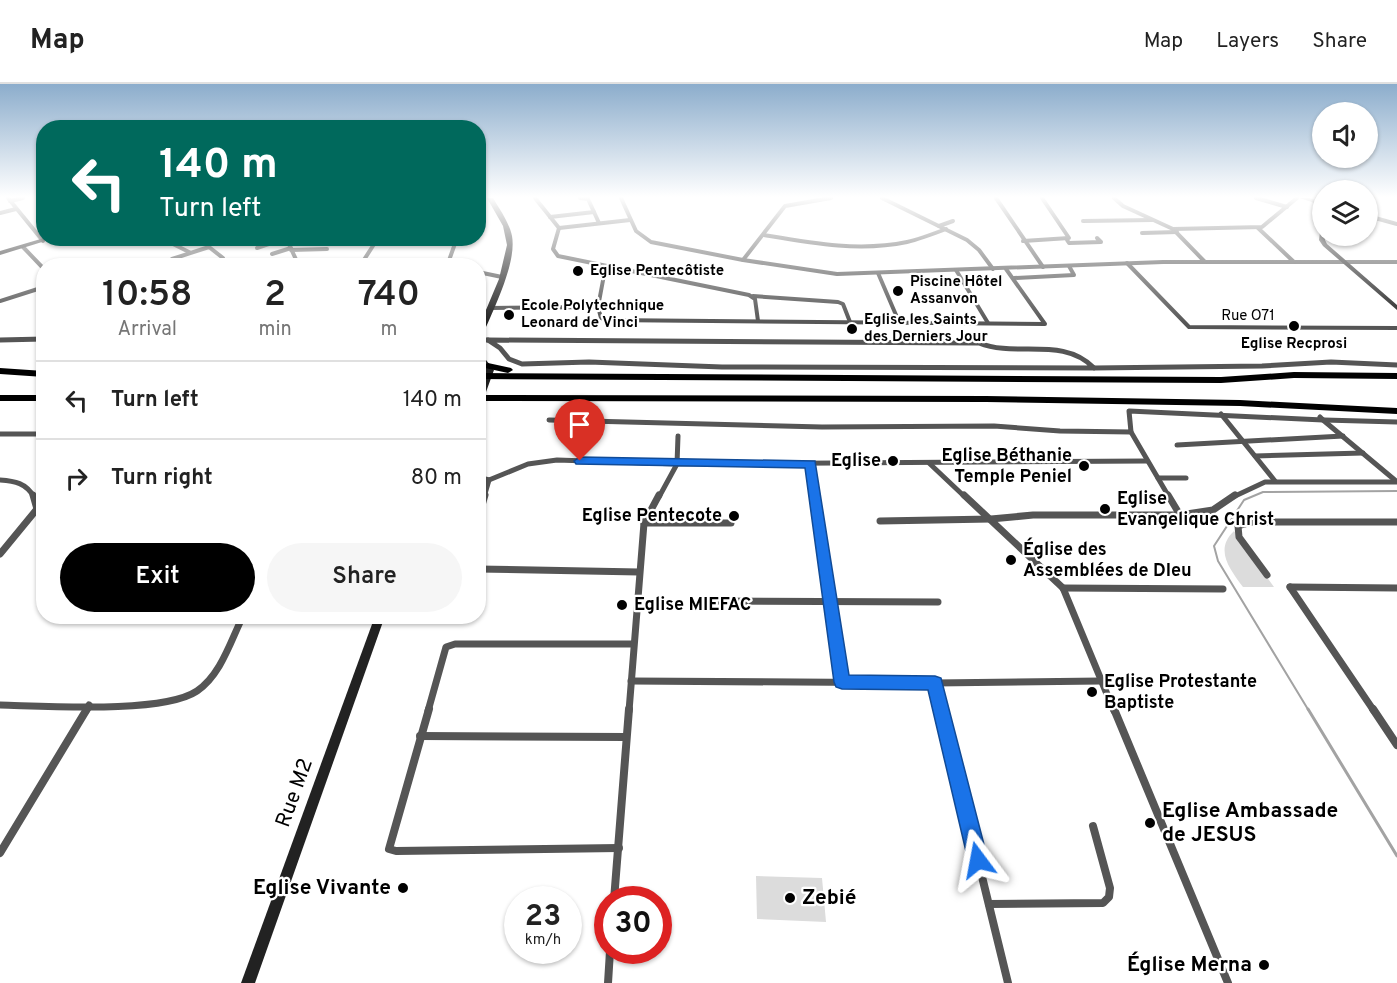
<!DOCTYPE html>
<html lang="en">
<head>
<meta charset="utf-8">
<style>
  body { margin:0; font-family:Overpass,sans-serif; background:#f6f6f6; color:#222; height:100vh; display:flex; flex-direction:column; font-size:22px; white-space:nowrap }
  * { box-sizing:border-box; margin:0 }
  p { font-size:20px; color:#767676 }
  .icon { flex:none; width:33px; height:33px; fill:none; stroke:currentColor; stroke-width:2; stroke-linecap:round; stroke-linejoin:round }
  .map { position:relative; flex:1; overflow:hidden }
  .side { position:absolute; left:36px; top:174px; width:450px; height:366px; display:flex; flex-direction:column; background:#fff; border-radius:24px; box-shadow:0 2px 4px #0004 }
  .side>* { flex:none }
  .guide { position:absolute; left:36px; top:36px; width:450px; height:126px; border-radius:24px; box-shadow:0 2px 4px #0004; background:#00695c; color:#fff; overflow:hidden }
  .buttons { position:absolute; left:1312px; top:18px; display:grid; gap:12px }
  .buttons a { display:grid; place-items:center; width:66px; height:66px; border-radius:50%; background:#fff; box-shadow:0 2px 4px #0004; font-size:30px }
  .speed { position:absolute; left:504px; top:802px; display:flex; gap:12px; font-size:30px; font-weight:700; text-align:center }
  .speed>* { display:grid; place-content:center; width:78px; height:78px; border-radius:50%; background:#fff; box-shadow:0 2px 4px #0004; line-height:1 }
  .speed small { font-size:15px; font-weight:400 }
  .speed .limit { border:9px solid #d22; background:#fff; color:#111 }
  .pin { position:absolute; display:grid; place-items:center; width:51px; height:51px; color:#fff; margin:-62px -26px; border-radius:50% 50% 50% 0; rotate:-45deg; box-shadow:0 0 6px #0007 }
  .pin .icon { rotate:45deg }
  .me { position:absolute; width:66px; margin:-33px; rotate:347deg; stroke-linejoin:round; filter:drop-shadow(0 0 4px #0008) }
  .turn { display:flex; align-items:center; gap:21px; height:126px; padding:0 24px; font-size:27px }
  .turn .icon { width:78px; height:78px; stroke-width:2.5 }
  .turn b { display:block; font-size:42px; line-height:51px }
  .eta { display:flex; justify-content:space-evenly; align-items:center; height:102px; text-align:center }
  .eta b { font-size:36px; font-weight:600; line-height:42px }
  .primary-button { display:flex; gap:12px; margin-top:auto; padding:12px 24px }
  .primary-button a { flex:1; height:69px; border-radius:36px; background:#000; color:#fff; font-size:24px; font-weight:600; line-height:69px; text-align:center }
  .primary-button a+a { background:#f6f6f6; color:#222 }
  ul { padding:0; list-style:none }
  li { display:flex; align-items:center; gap:18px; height:78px; padding:0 24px; border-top:2px solid #e0e0e0 }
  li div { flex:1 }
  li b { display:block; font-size:22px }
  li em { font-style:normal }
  header { display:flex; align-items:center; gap:36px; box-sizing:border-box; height:84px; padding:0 30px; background:#fff; border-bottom:2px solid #e0e0e0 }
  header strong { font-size:28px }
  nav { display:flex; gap:33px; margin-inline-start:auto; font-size:21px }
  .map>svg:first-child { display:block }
  .green { fill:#dcdcdc }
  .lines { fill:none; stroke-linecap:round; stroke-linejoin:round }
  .stream-far1 { stroke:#a3a3a3; stroke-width:2 }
  .stream { stroke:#a3a3a3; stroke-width:3 }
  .street-far3 { stroke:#555; stroke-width:4 }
  .street-far2 { stroke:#555; stroke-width:5 }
  .street-far1 { stroke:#555; stroke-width:7 }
  .street { stroke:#555; stroke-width:8 }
  .secondary { fill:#222; fill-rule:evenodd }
  .highway { fill:#000; fill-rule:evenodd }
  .route { fill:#1a73e8; stroke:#114b97; stroke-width:1.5 }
  .poi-dot { fill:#000; stroke:#fff; stroke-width:2 }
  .labels { text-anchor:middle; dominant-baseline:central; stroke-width:4.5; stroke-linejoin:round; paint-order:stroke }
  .far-poi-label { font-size:15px; font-weight:bold; fill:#000; stroke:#fff; text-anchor:start }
  .far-street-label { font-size:15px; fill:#000; stroke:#fff }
  .poi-label { font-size:18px; font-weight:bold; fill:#000; stroke:#fff; text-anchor:start }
  .near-street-label { font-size:21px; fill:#000; stroke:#fff }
  .near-poi-label { font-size:21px; font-weight:bold; fill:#000; stroke:#fff; text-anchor:start }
</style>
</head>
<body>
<header>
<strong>Map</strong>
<nav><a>Map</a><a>Layers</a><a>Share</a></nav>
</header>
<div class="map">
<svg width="1397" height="899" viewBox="0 0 1397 899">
  <rect width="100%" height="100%" fill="#fff"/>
  <g class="green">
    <path d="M1234,447l40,56h-31c-13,-18 -29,-37 -9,-56z"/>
    <polygon points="756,792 822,794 826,838 757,835"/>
  </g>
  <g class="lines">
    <polyline class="stream-far1" points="1309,627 1218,477 1214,462 1244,416 1263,408 1397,407"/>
    <polyline class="stream" points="1308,625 1397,772"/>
    <g class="street-far3">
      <polyline points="8,114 43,157"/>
      <polyline points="535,114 559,144 553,165 558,172 749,211 755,215 758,237"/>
      <polyline points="580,114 588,115 599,139"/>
      <polyline points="621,114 636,147 651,158 743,176 837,190 1163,178 1397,178"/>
      <polyline points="882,114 967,156 979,166 993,185"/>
      <polyline points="996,114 1043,183"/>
      <polyline points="1114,114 1123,122 1173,145 1205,178"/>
      <polyline points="1256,114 1287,123"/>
      <polyline points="10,117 23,114"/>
      <polyline points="0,129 16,125"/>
      <polyline points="1368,132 1397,140"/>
      <polyline points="550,133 594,128"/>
      <polyline points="1083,137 1152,136"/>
      <polyline points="939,142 953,137"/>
      <polyline points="559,144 630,136"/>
      <polyline points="1258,144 1294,178"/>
      <polyline points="1173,145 1262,143 1297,114"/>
      <polyline points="1142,149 1177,148"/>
      <path d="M764,151c47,8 95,17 143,7 13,-3 26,-8 39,-13"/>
      <polyline points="116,154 113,157 169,158 172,154"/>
      <polyline points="287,156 299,182"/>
      <polyline points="1067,156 1069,159 1101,158 1097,154"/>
      <polyline points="1023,157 1069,154 1042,114"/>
      <polyline points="169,158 189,168"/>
      <polyline points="23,163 44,185"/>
      <polyline points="257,164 283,155"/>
      <polyline points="291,166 327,165"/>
      <polyline points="272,170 291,164"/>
      <polyline points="743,176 785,122 831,114"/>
      <polyline points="298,178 323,177"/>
      <polyline points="1127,179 1189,243 1397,244"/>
      <polyline points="596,181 604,191 598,223 601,234 606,236 1045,240 1006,185"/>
      <polyline points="172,182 168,179 172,175 209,163 223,174 212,182"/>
      <polyline points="281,182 297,176"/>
      <polyline points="360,182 378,154"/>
      <polyline points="447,182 457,154"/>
      <polyline points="956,186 988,239"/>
      <polyline points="478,188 502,193"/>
      <polyline points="878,189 899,238"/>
      <polyline points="1014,194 1074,191 1069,182"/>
      <polyline points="753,212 838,218 843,220 850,238"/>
      <polyline points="0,217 44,203"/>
      <polyline points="490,224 598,223"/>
    </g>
    <g class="street-far2">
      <polyline points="0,256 44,255"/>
      <polyline points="478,256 488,256"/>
      <path d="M488,256l491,3c38,15 84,-7 115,25l-372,-1 -133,-5 -67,2 -13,-5 -9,-11z"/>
      <polyline points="1094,284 1262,282 1331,278 1397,281"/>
      <polyline points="1221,330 1275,397"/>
      <polyline points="549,336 822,343 994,342 1060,347 1131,348 1129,327 1323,336 1320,333"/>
      <polyline points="1323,336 1396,397"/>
      <polyline points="1324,336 1397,338"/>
      <polyline points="1131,348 1169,413"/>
      <polyline points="0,350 44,350"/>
      <polyline points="1177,361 1343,352"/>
      <polyline points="1255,372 1363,369"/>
      <polyline points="929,379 965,413"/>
      <polyline points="810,380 815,413"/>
      <polyline points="478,393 489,396 528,380 557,376 677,380 1147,377"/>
      <polyline points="1158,394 1186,394"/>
      <path d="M0,396c15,1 26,3 34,17"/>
      <polyline points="484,413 489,396"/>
      <polyline points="659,413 677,380 678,352"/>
      <polyline points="1233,413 1265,398 1397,398"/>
    </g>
    <g class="street-far1">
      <polyline points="815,411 842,598"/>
      <polyline points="964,411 1063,504 1114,627"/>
      <polyline points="1168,411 1180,431"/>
      <polyline points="478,435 485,411"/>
      <polyline points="880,437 991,435 1033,431 1180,431 1213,426 1235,411"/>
      <polyline points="644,439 731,439"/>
      <polyline points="0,470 37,425 33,411"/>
      <polyline points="478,485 639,488"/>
      <polyline points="1267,491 1239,453 1238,442 1252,438 1397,438"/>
      <polyline points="1290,503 1374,627"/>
      <polyline points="1290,503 1397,504"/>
      <polyline points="1063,504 1223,505"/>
      <polyline points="708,517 938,518"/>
      <polyline points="631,597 935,599 1101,597"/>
      <polyline points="935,599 942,627"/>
      <path d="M0,621c44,1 163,9 197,-14 24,-16 34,-51 46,-75"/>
      <polyline points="86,627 89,621"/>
      <polyline points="428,627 446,563 455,560 633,560"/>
      <polyline points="629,627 644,439 659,411"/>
    </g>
    <g class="street">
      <polyline points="429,625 389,765 396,767 619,764"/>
      <polyline points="941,625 1008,899"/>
      <polyline points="1114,625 1228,899"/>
      <polyline points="1373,625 1397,661"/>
      <polyline points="420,652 626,653"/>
      <polyline points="0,769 87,625"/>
      <polyline points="614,816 629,625"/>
      <polyline points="989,820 1103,819 1109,813 1110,804 1093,742"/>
      <polyline points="608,899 610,867"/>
    </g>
    <g class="secondary">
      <path d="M487,114h6c7,12 16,24 19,38 5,28 -20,76 -31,103l-3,2v-12l21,-50 8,-34 -4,-19z"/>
      <polygon points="1300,114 1309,114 1323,118 1323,122"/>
      <polygon points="1323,146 1323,152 1325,152 1325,156 1327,160 1397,221 1397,226 1323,162 1319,156 1320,148"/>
      <polygon points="44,154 55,154 0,171 0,167"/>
      <polygon points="478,273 486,276 494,286 482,319 478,321 478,307 486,286 481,278 478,277"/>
      <polygon points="375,532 385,532 255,899 241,899"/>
    </g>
    <g class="highway">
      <polygon points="488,279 511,284 513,286 508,289 485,284 483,282"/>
      <polygon points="0,284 44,287 44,293 0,290"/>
      <polygon points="1294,288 1397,289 1397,295 1294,294 1221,299 478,295 478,289 1221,293"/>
      <rect x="0" y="311" width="44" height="6"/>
      <polygon points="478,311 986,312 1240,316 1397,324 1397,330 1240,322 986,318 478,317"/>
    </g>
  </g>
  <linearGradient id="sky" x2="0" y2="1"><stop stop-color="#8cadcc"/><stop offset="0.47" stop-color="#fff"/><stop offset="1" stop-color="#fff" stop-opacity="0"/></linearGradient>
  <rect width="1397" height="240" fill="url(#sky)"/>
  <polygon class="route" points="580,373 815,377 849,591 935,592 941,594 988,776 985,783 978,786 971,783 968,776 928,606 842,605 836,603 834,598 805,384 576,380 574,377"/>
  <g class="poi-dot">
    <circle cx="578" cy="187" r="6"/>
    <circle cx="898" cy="207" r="6"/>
    <circle cx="509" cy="231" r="6"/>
    <circle cx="1294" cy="242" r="6"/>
    <circle cx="852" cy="245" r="6"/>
    <circle cx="893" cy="377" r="6"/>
    <circle cx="1084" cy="382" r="6"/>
    <circle cx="1105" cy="425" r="6"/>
    <circle cx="734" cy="432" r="6"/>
    <circle cx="1011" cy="476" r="6"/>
    <circle cx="622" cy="521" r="6"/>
    <circle cx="1092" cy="608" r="6"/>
    <circle cx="1150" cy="739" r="6"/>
    <circle cx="403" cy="804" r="6"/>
    <circle cx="790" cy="814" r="6"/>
    <circle cx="1264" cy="881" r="6"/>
  </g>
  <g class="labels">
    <g class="far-poi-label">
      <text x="590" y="187">Eglise Pentecôtiste</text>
      <text x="910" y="198">Piscine Hôtel<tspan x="910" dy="17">Assanvon</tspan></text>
      <text x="521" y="222">Ecole Polytechnique<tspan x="521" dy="17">Leonard de Vinci</tspan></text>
      <text x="864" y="236">Eglise les Saints<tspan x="864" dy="17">des Derniers Jour</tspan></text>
      <text x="1294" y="260" text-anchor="middle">Eglise Recprosi</text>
    </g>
    <g class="far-street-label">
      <text x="1248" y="232">Rue O71</text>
    </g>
    <g class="poi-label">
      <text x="1072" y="372" text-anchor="end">Eglise Béthanie<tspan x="1072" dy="21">Temple Peniel</tspan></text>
      <text x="881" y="377" text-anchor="end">Eglise</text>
      <text x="1117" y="415">Eglise<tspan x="1117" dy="21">Evangelique Christ</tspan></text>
      <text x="722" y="432" text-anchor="end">Eglise Pentecote</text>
      <text x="1023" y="466">Église des<tspan x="1023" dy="21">Assemblées de DIeu</tspan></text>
      <text x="634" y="521">Eglise MIEFAC</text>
      <text x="1104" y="598">Eglise Protestante<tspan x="1104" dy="21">Baptiste</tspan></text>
    </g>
    <g class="near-street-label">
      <text transform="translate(295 709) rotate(-70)">Rue M2</text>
    </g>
    <g class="near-poi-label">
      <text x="1162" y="727">Eglise Ambassade<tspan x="1162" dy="24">de JESUS</tspan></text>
      <text x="391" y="804" text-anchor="end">Eglise Vivante</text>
      <text x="802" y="814">Zebié</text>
      <text x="1252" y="881" text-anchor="end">Église Merna</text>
    </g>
  </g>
</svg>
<div class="buttons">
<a><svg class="icon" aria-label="sound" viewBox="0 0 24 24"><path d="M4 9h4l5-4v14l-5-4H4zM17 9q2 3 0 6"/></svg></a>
<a><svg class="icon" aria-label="layers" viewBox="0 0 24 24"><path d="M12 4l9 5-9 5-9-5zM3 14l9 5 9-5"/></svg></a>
</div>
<div class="speed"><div>23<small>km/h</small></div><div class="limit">30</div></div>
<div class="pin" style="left:580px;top:377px;background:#d93025"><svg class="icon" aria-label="arrive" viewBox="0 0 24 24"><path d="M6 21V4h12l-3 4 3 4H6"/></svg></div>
<svg class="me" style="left:978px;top:776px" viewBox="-20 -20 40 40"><path d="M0-17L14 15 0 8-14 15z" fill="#1a73e8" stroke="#fff" stroke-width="4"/></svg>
<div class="guide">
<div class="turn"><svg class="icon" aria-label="left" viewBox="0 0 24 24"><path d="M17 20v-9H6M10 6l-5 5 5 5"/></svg><div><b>140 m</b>Turn left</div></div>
</div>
<section class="side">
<div class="eta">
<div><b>10:58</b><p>Arrival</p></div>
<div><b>2</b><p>min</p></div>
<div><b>740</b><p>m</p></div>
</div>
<ul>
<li><svg class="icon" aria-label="left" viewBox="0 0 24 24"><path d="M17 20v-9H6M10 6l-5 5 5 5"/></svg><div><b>Turn left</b></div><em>140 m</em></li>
<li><svg class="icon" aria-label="right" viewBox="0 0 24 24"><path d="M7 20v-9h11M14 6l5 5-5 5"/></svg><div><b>Turn right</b></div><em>80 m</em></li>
</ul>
<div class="primary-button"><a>Exit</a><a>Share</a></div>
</section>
</div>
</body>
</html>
